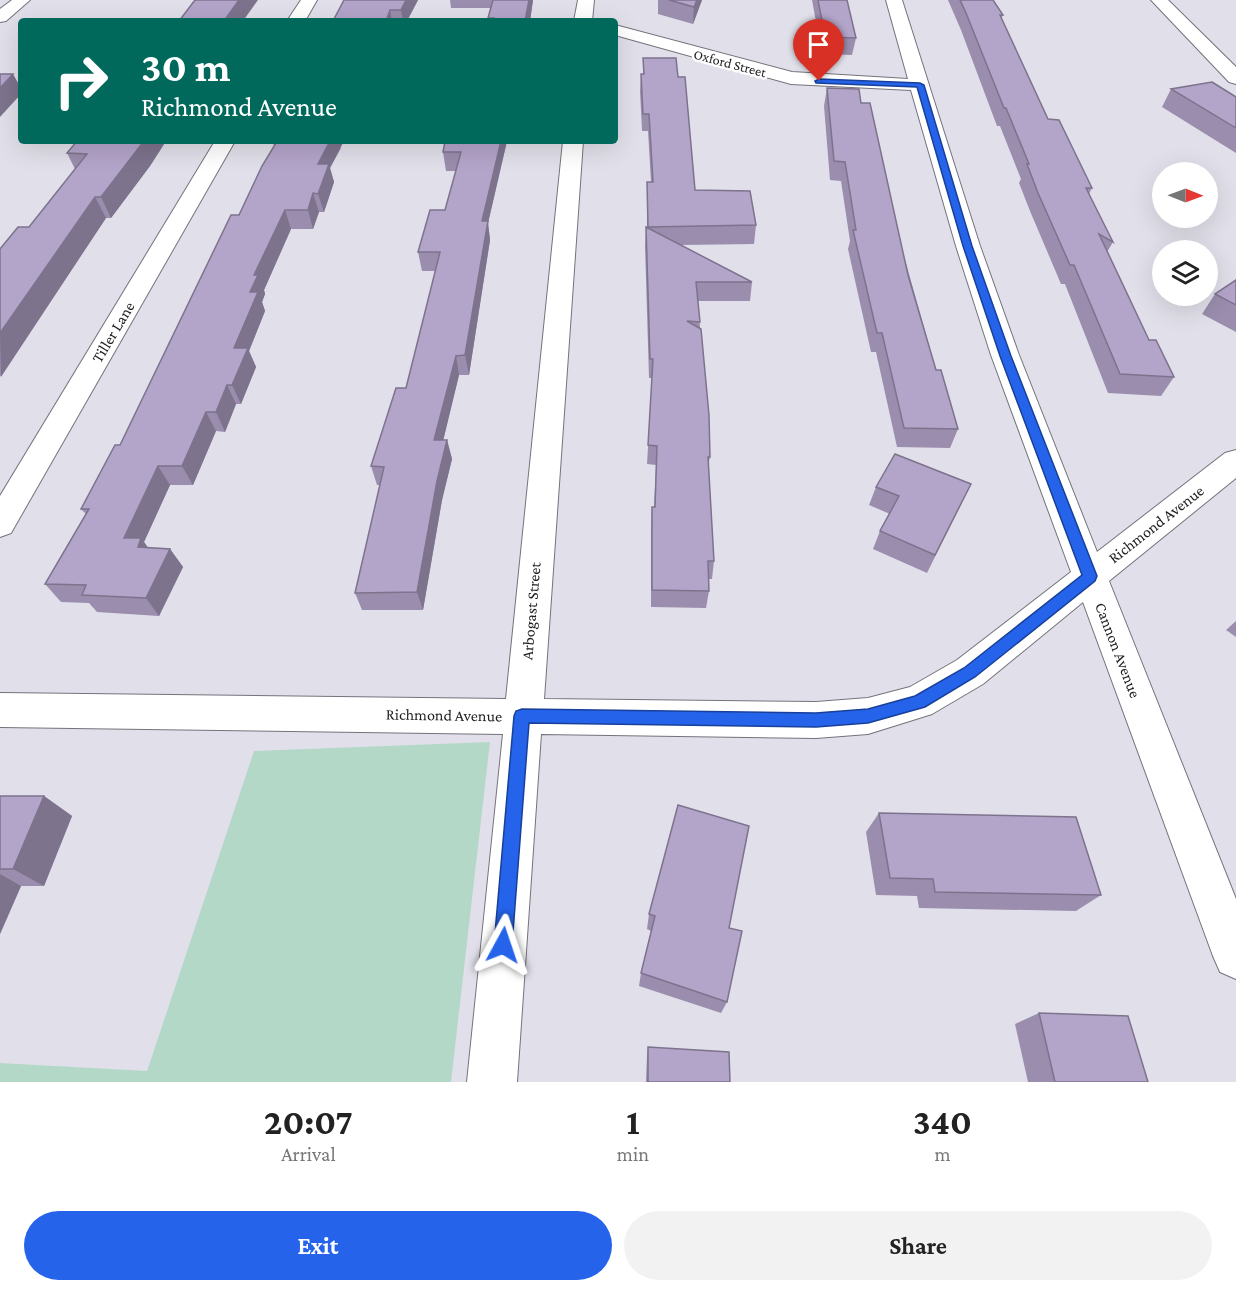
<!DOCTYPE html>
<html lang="en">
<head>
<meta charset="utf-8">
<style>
  body { margin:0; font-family:"Crimson Pro",serif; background:#f2f2f2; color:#222; height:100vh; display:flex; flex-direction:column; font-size:22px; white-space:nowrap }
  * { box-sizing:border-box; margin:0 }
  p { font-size:20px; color:#767676 }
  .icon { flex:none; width:33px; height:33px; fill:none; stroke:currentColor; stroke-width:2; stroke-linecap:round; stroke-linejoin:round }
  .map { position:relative; height:1082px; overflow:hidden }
  .sheet { display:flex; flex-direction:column; background:#fff; flex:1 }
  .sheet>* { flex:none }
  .top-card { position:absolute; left:18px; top:18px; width:600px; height:126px; border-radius:6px; box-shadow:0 6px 24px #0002; background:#00695c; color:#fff; overflow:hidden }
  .needle { width:39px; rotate:91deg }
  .controls { position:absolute; left:1152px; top:162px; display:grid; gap:12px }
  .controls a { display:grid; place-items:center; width:66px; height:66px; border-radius:50%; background:#fff; box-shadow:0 6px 24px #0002; font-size:30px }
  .pin { position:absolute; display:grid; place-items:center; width:51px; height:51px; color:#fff; margin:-62px -26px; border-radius:50% 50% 50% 0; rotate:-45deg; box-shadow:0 0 6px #0007 }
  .pin .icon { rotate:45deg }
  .me { position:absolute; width:66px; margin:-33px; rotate:5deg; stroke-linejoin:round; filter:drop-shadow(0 0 4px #0008) }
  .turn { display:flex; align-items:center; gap:21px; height:126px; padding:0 24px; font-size:27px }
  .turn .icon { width:78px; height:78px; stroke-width:2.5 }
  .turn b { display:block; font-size:42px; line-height:51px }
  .eta { display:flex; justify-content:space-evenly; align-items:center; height:102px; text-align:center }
  .eta b { font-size:36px; font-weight:700; line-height:42px }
  .action { display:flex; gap:12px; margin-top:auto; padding:12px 24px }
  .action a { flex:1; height:69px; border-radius:36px; background:#2563eb; color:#fff; font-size:24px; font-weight:700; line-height:69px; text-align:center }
  .action a+a { background:#f2f2f2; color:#222 }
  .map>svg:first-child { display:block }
  .green { fill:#b4d8c7 }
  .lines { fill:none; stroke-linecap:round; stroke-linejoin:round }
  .minor-casing { stroke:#74737c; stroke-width:2 }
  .minor { fill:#fff; fill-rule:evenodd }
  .wall { fill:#9a8dad }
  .shaded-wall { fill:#7d738d }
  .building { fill:#b3a4c9; stroke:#7d738d; stroke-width:1.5 }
  .route { fill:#2563eb; stroke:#184099; stroke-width:1.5 }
  .labels { text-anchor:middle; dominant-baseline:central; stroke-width:5; stroke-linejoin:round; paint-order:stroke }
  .far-street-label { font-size:14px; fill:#1e1e21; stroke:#fff }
  .street-label { font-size:16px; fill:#1e1e21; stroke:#fff }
</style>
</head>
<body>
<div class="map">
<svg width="1236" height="1082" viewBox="0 0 1236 1082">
  <rect width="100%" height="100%" fill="#e1e0ea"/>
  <polygon class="green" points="490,742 451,1082 0,1082 0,1063 147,1071 254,751"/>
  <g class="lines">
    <defs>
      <g id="minor">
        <polygon points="12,0 30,0 6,21 0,22 0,9"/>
        <polygon points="301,0 317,0 305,21 287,21"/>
        <polygon points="578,0 594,0 592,21 574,21"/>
        <polygon points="886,0 902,0 980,246 1019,355 1097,552 1225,453 1236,450 1236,478 1109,581 1236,899 1236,979 1220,972 1213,956 1083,602 983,684 932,714 868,734 816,738 541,734 517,1082 467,1082 503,734 0,727 0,693 506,699 563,141 583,141 544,699 816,702 868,698 910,687 957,660 1071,572 991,355 956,246 911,90 791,84 615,35 615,25 792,72 908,79"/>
        <polygon points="1151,0 1168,0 1236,67 1236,84 1229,82"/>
        <polygon points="215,141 235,141 11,533 0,537 0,496"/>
      </g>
    </defs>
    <use href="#minor" class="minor-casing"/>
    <use href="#minor" class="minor"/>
  </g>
  <g class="wall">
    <polygon points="418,0 407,21 333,21"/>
    <polygon points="450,0 533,0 530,21 488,21 488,18 491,8 451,8"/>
    <polygon points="658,0 702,0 693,24 658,14"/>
    <polygon points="812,0 847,0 856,38 852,55 822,54"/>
    <polygon points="948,0 993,0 1003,15 1001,19 1048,119 1092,188 1089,194 1113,242 1107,252 1149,340 1174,377 1161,396 1108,393 1065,284 1061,284 1030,211 1019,183 1021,179 1000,126 997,126 961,30"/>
    <polygon points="643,58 678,77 695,190 756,225 754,244 681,245 752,282 750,301 698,301 710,457 708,467 714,561 712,579 708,579 709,591 706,608 651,607 651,526 652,507 654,507 656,465 647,464 652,378 649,378 645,246 646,227 647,228 647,182 651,182 648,131 642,131 640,91 641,74 643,74"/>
    <polygon points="827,88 861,103 936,370 958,429 950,448 897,447 876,352 871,352 848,249 850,241 841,181 830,180 824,106"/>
    <polygon points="1171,89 1236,97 1236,153 1162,107"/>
    <polygon points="77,141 166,141 150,166 111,218 106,218 0,377 0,249 29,227 75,169 67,153"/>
    <polygon points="507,141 488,223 490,240 469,375 459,375 443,440 447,440 452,459 442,500 423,610 362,610 355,593 380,485 377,485 371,466 406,388 435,271 422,271 418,252 445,210 456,171 446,171 443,152"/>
    <polygon points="273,143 341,148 330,168 334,182 324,212 319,212 313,229 291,229 264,290 265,294 262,302 265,311 249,351 256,367 241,404 236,404 225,432 216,431 193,485 170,485 144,542 148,548 170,549 183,567 159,616 97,612 89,603 61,602 45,584 86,514 81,509 120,445 239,215 274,146"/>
    <polygon points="1236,280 1236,332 1202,314 1215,294"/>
    <polygon points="971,484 927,573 873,549 880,531 890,514 869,505 876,487"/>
    <polygon points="1236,621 1236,637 1226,630"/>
    <polygon points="0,796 44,796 72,816 44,886 21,886 0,934"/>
    <polygon points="879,813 1101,895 1076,911 919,908 917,896 876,895 866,832"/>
    <polygon points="649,914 729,928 727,1002 721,1013 639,986 641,973 651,931 647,929"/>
    <polygon points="1039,1013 1148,1082 1028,1082 1015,1024"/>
    <polygon points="648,1047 730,1082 646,1082 647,1056"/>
  </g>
  <g class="shaded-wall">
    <polygon points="239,0 258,0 243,21 224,21"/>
    <polygon points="406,0 418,0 407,21 403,21 401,10"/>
    <polygon points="529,0 533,0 530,21 525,21"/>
    <polygon points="697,0 702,0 693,24 694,7"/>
    <polygon points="390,10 392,21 386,21"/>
    <polygon points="13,74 21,88 21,94 0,117 0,88"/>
    <polygon points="144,141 166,141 150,166 111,218 101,197"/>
    <polygon points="330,141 344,141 330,168 334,182 324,212 318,194 318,164"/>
    <polygon points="501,141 507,141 488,223 490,240 469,375 465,355 482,221"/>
    <polygon points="313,193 319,212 313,229 308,210"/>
    <polygon points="95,197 106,218 1,377 0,333"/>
    <polygon points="285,210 291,229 264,290 265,294 262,302 265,311 249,351 256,367 241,404 232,385 234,348 254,275"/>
    <polygon points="456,356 459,375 439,458 434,440"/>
    <polygon points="227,385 236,404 225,432 216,412"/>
    <polygon points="206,412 216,431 193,485 182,466"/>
    <polygon points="447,440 452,459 442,500 423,610 417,592 437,481"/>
    <polygon points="158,466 170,485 144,542 154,556 151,565 124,538"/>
    <polygon points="170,549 183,567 159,616 146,598"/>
    <polygon points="44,796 72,816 44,886 13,869"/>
    <polygon points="0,874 21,886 0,934"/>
  </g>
  <g class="building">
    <polygon points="195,0 239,0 224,21 179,21"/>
    <polygon points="344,0 406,0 401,10 390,10 386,21 333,21"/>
    <polygon points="493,0 529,0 525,21 494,21 494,18 488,18"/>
    <polygon points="669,0 697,0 694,7"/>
    <polygon points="818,0 847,0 856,38 825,37"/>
    <polygon points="960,0 993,0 1003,15 1000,15 1048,119 1059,120 1092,188 1086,188 1113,242 1099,234 1149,340 1156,340 1174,377 1120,374 1074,265 1070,265 1038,193 1027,164 1029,164 1006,108 1004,108 966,13"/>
    <polygon points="643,58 676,58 678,77 685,77 695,190 750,191 756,225 648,227 647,182 653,182 649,114 643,114 641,74 644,74"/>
    <polygon points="0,74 13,74 0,88"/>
    <polygon points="1212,82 1236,97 1236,128 1171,89"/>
    <polygon points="827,88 859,89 861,103 870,103 908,275 936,370 941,370 958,429 904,428 882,333 877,333 853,230 856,230 845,162 834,161"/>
    <polygon points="77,141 144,141 101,197 95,197 0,333 0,249 18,227 29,227 87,154 67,153"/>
    <polygon points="274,141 330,141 318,164 329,164 318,194 313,193 308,210 285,210 254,275 258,275 250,292 258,292 234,348 248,348 232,385 227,385 216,412 206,412 182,466 158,466 124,538 141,538 138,547 170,549 146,598 82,595 86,585 45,584 89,509 81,509 115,445 120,445 231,215 239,215 262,166 276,143 273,143"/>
    <polygon points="445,141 501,141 482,221 488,221 465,355 456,356 434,440 447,440 437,481 417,592 355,593 384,467 371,466 396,388 406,388 440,252 418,252 430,210 445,210 461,152 443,152"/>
    <polygon points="646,227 752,282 696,282 700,322 687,321 701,329 709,415 710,457 708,457 714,561 708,561 709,591 652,590 652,507 655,507 657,446 648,445 653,359 650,359"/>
    <polygon points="1236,280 1236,305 1215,294"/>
    <polygon points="895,454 971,484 935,555 880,531 899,496 876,487"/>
    <polygon points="0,796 44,796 13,869 0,869"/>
    <polygon points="678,805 749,826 729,928 742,931 727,1002 641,973 655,916 649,914"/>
    <polygon points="879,813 1076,817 1101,895 935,892 933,879 890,878"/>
    <polygon points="1039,1013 1128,1016 1148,1082 1055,1082"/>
    <polygon points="648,1047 729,1052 730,1082 648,1082"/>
  </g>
  <polygon class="route" points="819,79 920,83 924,85 972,246 1011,356 1097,576 1095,581 975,677 925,707 868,723 816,727 529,723 512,945 510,951 503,954 496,951 494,945 514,716 516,711 522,709 816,713 868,709 915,696 964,668 1082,575 1000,356 963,246 917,87 816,83 815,81"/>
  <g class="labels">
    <g class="far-street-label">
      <text transform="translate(730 63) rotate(15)">Oxford Street</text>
    </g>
    <g class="street-label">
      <text transform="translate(113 332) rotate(-59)">Tiller Lane</text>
      <text transform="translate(1156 524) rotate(-38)">Richmond Avenue</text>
      <text transform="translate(531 611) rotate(-85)">Arbogast Street</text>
      <text transform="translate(1118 650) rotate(69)">Cannon Avenue</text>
      <text transform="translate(444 715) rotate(1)">Richmond Avenue</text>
    </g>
  </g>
</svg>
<div class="controls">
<a><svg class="needle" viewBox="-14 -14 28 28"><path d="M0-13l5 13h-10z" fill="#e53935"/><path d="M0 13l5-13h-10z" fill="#767676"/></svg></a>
<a><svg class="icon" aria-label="layers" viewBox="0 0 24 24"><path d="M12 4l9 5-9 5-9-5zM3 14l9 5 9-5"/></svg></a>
</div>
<div class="pin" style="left:819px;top:81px;background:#d93025"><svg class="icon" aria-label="arrive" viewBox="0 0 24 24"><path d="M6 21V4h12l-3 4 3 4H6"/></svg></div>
<svg class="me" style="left:503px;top:945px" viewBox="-20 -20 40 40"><path d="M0-17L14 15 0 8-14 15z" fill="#2563eb" stroke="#fff" stroke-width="4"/></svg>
<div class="top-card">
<div class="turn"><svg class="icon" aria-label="right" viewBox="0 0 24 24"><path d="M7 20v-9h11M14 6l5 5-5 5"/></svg><div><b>30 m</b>Richmond Avenue</div></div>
</div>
</div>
<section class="sheet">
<div class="eta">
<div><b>20:07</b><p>Arrival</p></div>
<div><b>1</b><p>min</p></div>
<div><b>340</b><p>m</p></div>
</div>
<div class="action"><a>Exit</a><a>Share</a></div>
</section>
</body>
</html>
